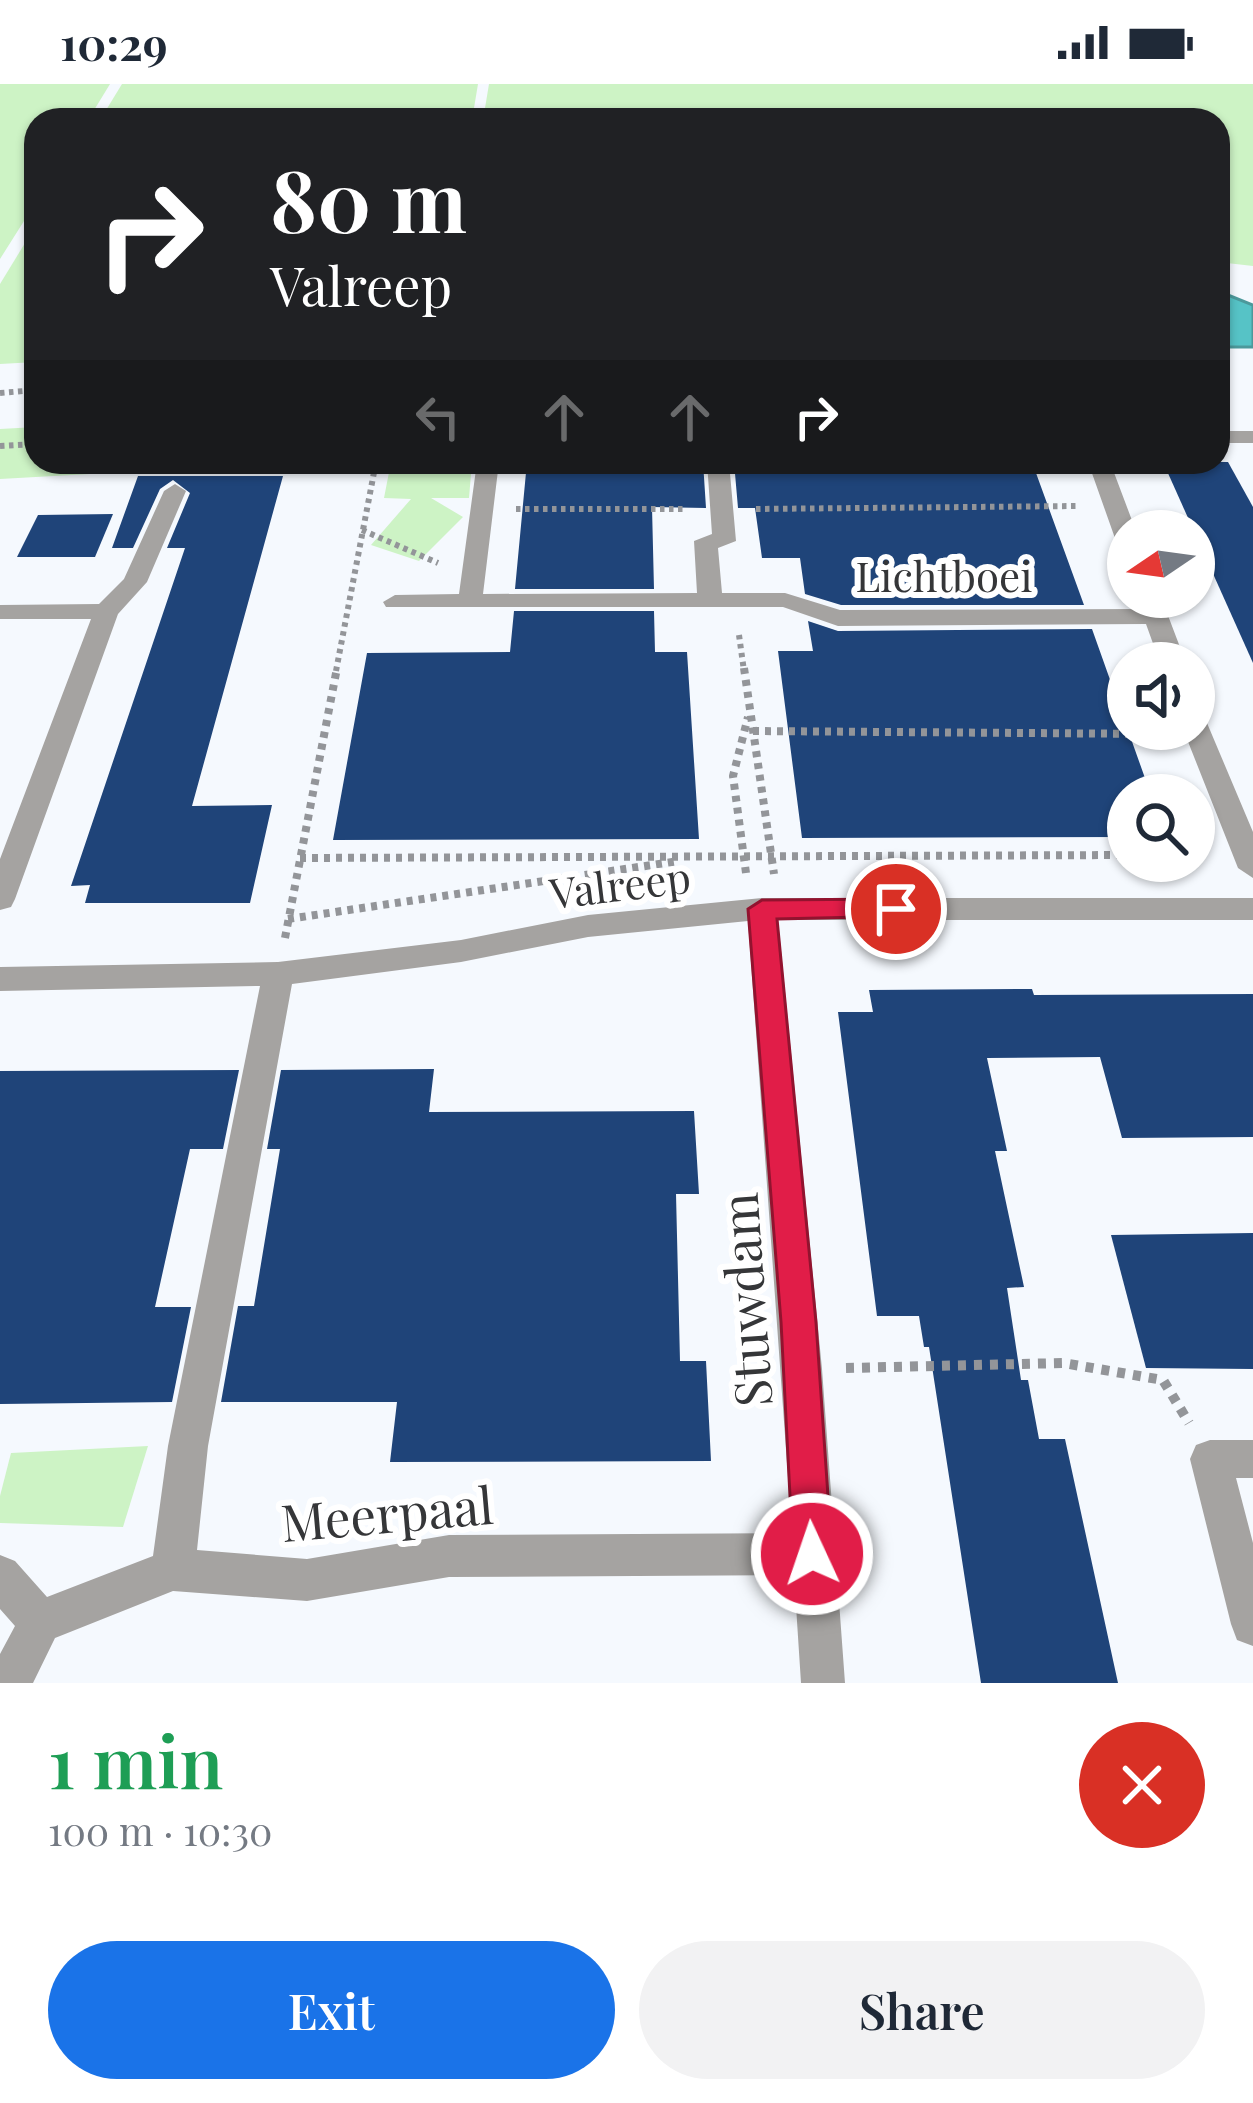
<!DOCTYPE html>
<html lang="en">
<head>
<meta charset="utf-8">
<style>
  body { margin:0; font-family:"Playfair Display",serif; background:#f2f2f3; color:#1f2937; height:100vh; display:flex; flex-direction:column; font-size:45px; white-space:nowrap }
  * { box-sizing:border-box; margin:0 }
  p { font-size:39px; color:#747a83 }
  .icon { flex:none; width:66px; height:66px; fill:none; stroke:currentColor; stroke-width:2; stroke-linecap:round; stroke-linejoin:round }
  .map { position:relative; height:1599px; overflow:hidden }
  .panel { display:flex; flex-direction:column; background:#fff; flex:1 }
  .panel>* { flex:none }
  .banner { position:absolute; left:24px; top:24px; width:1206px; height:366px; border-radius:36px; box-shadow:0 3px 9px #0004; background:#202124; color:#fff; overflow:hidden }
  .needle { width:78px; rotate:257deg }
  .fabs { position:absolute; left:1107px; top:426px; display:grid; gap:24px }
  .fabs a { display:grid; place-items:center; width:108px; height:108px; border-radius:50%; background:#fff; box-shadow:0 3px 9px #0004; font-size:60px }
  .pin { position:absolute; display:grid; place-items:center; width:102px; height:102px; color:#fff; margin:-51px; border:6px solid #fff; border-radius:50%; box-shadow:0 3px 12px #0007 }
  .me { position:absolute; width:132px; margin:-66px; rotate:357deg; stroke-linejoin:round; filter:drop-shadow(0 0 9px #0008) }
  .turn { display:flex; align-items:center; gap:42px; height:252px; padding:0 48px; font-size:54px }
  .turn .icon { width:156px; height:156px; stroke-width:2.5 }
  .turn b { display:block; font-size:84px; line-height:102px }
  .lanes { display:flex; align-items:center; height:114px; padding:0 48px; background:#0003; justify-content:center; gap:60px; direction:ltr }
  .lanes .off { opacity:.35 }
  .round { display:grid; place-items:center; flex:none; width:126px; height:126px; border-radius:63px; background:#f2f2f3 }
  .overview { display:flex; align-items:center; justify-content:space-between; height:204px; padding:0 48px }
  h1 { font-size:72px; font-weight:600; line-height:90px; color:#1e9e55 }
  .primary-button { display:flex; gap:24px; margin-top:auto; padding:24px 48px }
  .primary-button a { flex:1; height:138px; border-radius:72px; background:#1a73e8; color:#fff; font-size:48px; font-weight:600; line-height:138px; text-align:center }
  .primary-button a+a { background:#f2f2f3; color:#1f2937 }
  .status { display:flex; justify-content:space-between; align-items:center; height:84px; padding:0 60px; background:#fff; direction:ltr }
  .status svg { height:33px; fill:currentColor }
  .map>svg:first-child { display:block }
  .green { fill:#cdf3c5 }
  .water { fill:#56c3c6; stroke:#4c999b; stroke-width:3 }
  .building { fill:#1f4479 }
  .lines { fill:none; stroke-linecap:round; stroke-linejoin:round }
  .path-far2 { stroke:#939599; stroke-width:6; stroke-dasharray:4.5 4.5; stroke-linecap:butt }
  .path-far1 { stroke:#939599; stroke-width:8; stroke-dasharray:6 6; stroke-linecap:butt }
  .path { stroke:#939599; stroke-width:10; stroke-dasharray:8 8; stroke-linecap:butt }
  .minor { fill:#a5a3a1; fill-rule:evenodd }
  .route { fill:#e11d48; stroke:#92132f; stroke-width:3 }
  .labels { text-anchor:middle; dominant-baseline:central; stroke-width:12; stroke-linejoin:round; paint-order:stroke }
  .street-label { font-size:42px; fill:#353638; stroke:#fff }
  .near-street-label { font-size:51px; fill:#353638; stroke:#fff }
</style>
</head>
<body>
<div class="status"><b>10:29</b><svg viewBox="0 0 49 12"><path d="M0 12V9h3v3zM5 12V6h3v6zM10 12V3h3v9zM15 12V0h3v12zM26 1h20v11H26zM47 4h2v5h-2z"/></svg></div>
<div class="map">
<svg width="1253" height="1599" viewBox="0 0 1253 1599">
  <rect width="100%" height="100%" fill="#f5f9fe"/>
  <g class="green">
    <polygon points="0,0 110,0 88,36 36,36 36,118 0,175"/>
    <polygon points="122,0 478,0 472,36 100,36"/>
    <polygon points="489,0 1253,0 1253,182 1218,178 1218,36 483,36"/>
    <polygon points="36,141 36,278 0,280 0,200"/>
    <polygon points="36,343 36,378 304,378 0,395 0,345"/>
    <polygon points="391,378 472,378 469,414 431,414 463,433 419,477 371,461 411,415 384,414"/>
    <polygon points="148,1362 123,1443 0,1439 0,1412 11,1369"/>
  </g>
  <polygon class="water" points="1218,207 1253,221 1253,263 1218,263"/>
  <g class="building">
    <polygon points="527,378 703,378 706,424 652,423 654,505 515,505"/>
    <polygon points="734,378 1032,378 1084,521 841,521 805,510 800,474 762,474 755,424 738,424"/>
    <polygon points="1163,378 1228,378 1253,423 1253,579"/>
    <polygon points="138,392 283,392 192,722 272,721 250,819 85,819 90,801 71,802 185,464 167,464 190,409 173,396 160,405 133,464 112,464"/>
    <polygon points="113,430 95,473 17,473 38,431"/>
    <polygon points="514,527 654,527 655,568 687,568 699,755 333,756 367,569 510,568"/>
    <polygon points="808,537 838,547 1092,545 1151,711 1128,711 1128,753 802,754 778,567 813,567"/>
    <polygon points="1032,905 1034,911 1253,910 1253,1053 1122,1054 1100,973 987,974 1007,1067 995,1067 1024,1203 1007,1204 1021,1296 1028,1296 1039,1355 1065,1355 1118,1599 981,1599 929,1263 924,1263 919,1232 877,1232 838,928 873,928 869,906"/>
    <polygon points="434,985 429,1028 694,1027 699,1110 676,1110 680,1277 706,1277 711,1377 390,1378 397,1318 221,1318 238,1222 254,1222 280,1065 267,1065 281,986"/>
    <polygon points="239,986 223,1065 190,1065 155,1223 191,1223 172,1318 0,1320 0,987"/>
    <polygon points="1253,1149 1253,1285 1146,1284 1111,1151"/>
  </g>
  <g class="lines">
    <g class="path-far2">
      <polyline points="0,309 36,306"/>
      <polyline points="0,362 36,360"/>
      <polyline points="516,425 687,425"/>
      <polyline points="756,425 1077,422"/>
      <polyline points="362,446 438,479"/>
      <polyline points="739,551 744,587"/>
      <polyline points="336,587 376,378"/>
    </g>
    <g class="path-far1">
      <polyline points="744,584 774,790"/>
      <polyline points="753,647 1160,650"/>
      <polyline points="300,774 1128,771"/>
      <polyline points="746,789 733,692 748,633"/>
      <polyline points="288,835 679,777"/>
      <polyline points="285,854 337,584"/>
    </g>
    <polyline class="path" points="846,1284 1063,1279 1163,1296 1189,1339"/>
    <g class="minor">
      <rect x="1218" y="347" width="35" height="12"/>
      <polygon points="477,378 499,378 483,510 697,509 694,457 712,450 707,378 729,378 736,457 718,464 722,509 785,509 840,526 1141,525 1141,513 1161,513 1186,579 1160,579 1146,540 838,542 783,523 386,523 383,518 395,511 459,510"/>
      <polygon points="1088,378 1110,378 1136,447 1128,447 1128,464 1116,457"/>
      <polygon points="175,400 186,407 147,498 118,530 15,815 11,823 0,826 0,775 91,535 0,535 0,521 99,520 124,495 164,407"/>
      <polygon points="1194,631 1207,639 1253,748 1253,794 1238,784 1183,645 1194,645"/>
      <path d="M762,814h491v22h-475l44,449 23,314h-44l-7,-108 -345,2 -142,24 -134,-10 -118,47 -22,45h-33v-29l15,-28 -15,-17v-54l15,6 32,36 106,-41 15,-110 92,-460 -260,5v-24l278,-5 183,-22 127,-25zM748,837l44,612 -343,2 -142,24 -110,-9 11,-104 84,-462 169,-22 127,-25z"/>
      <polygon points="1210,1356 1253,1356 1253,1394 1236,1394 1253,1459 1253,1562 1237,1556 1231,1540 1190,1375 1196,1361"/>
    </g>
  </g>
  <polygon class="route" points="896,815 910,825 906,832 777,835 816,1238 832,1470 826,1483 812,1489 799,1483 793,1470 781,1238 748,825 762,816"/>
  <g class="labels">
    <g class="street-label">
      <text x="944" y="491">Lichtboei</text>
      <text transform="translate(620 800) rotate(-7)">Valreep</text>
    </g>
    <g class="near-street-label">
      <text transform="translate(744 1216) rotate(-94)">Stuwdam</text>
      <text transform="translate(387 1428) rotate(-5)">Meerpaal</text>
    </g>
  </g>
</svg>
<div class="fabs">
<a><svg class="needle" viewBox="-14 -14 28 28"><path d="M0-13l5 13h-10z" fill="#e53935"/><path d="M0 13l5-13h-10z" fill="#747a83"/></svg></a>
<a><svg class="icon" aria-label="sound" viewBox="0 0 24 24"><path d="M4 9h4l5-4v14l-5-4H4zM17 9q2 3 0 6"/></svg></a>
<a><svg class="icon" aria-label="search" viewBox="0 0 24 24"><circle cx="10" cy="10" r="6"/><path d="M15 15l6 6"/></svg></a>
</div>
<div class="pin" style="left:896px;top:825px;background:#d93025"><svg class="icon" aria-label="arrive" viewBox="0 0 24 24"><path d="M6 21V4h12l-3 4 3 4H6"/></svg></div>
<svg class="me" style="left:812px;top:1470px" viewBox="-20 -20 40 40"><circle r="17" fill="#e11d48" stroke="#fff" stroke-width="3"/><path d="M0-11L8 9 0 5-8 9z" fill="#fff"/></svg>
<div class="banner">
<div class="turn"><svg class="icon" aria-label="right" viewBox="0 0 24 24"><path d="M7 20v-9h11M14 6l5 5-5 5"/></svg><div><b>80 m</b>Valreep</div></div>
<div class="lanes"><svg class="icon off" aria-label="left" viewBox="0 0 24 24"><path d="M17 20v-9H6M10 6l-5 5 5 5"/></svg><svg class="icon off" aria-label="ahead" viewBox="0 0 24 24"><path d="M12 20V5M6 11l6-6 6 6"/></svg><svg class="icon off" aria-label="ahead" viewBox="0 0 24 24"><path d="M12 20V5M6 11l6-6 6 6"/></svg><svg class="icon" aria-label="right" viewBox="0 0 24 24"><path d="M7 20v-9h11M14 6l5 5-5 5"/></svg></div>
</div>
</div>
<section class="panel">
<div class="overview"><div><h1>1 min</h1><p>100 m · 10:30</p></div><a class="round" style="background:#d93025;color:#fff"><svg class="icon" aria-label="close" viewBox="0 0 24 24"><path d="M6 6l12 12M18 6L6 18"/></svg></a></div>
<div class="primary-button"><a>Exit</a><a>Share</a></div>
</section>
</body>
</html>
